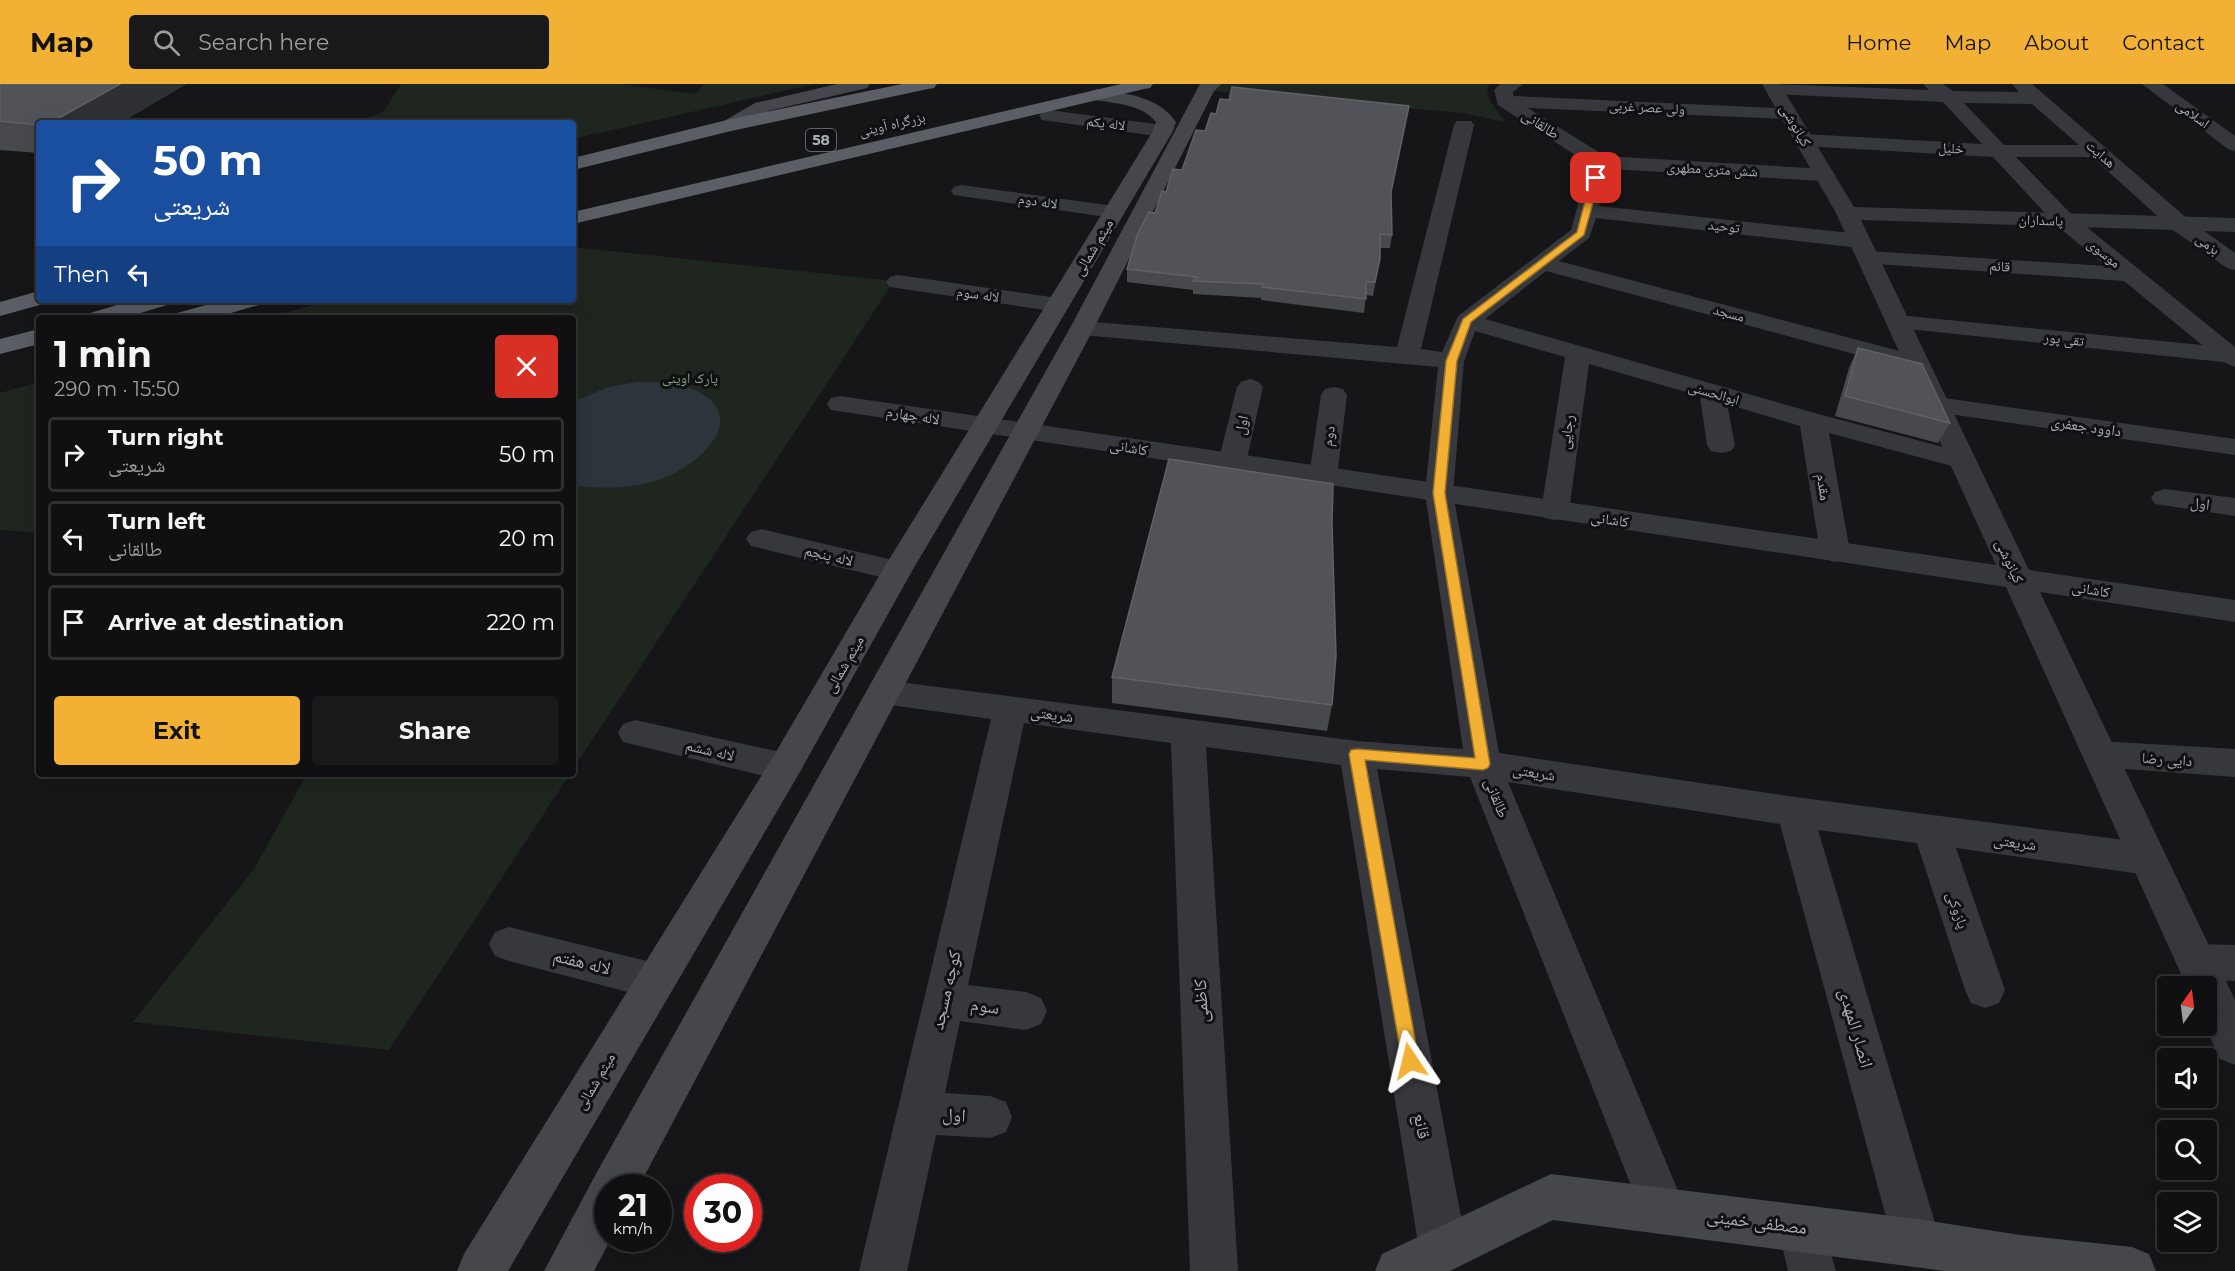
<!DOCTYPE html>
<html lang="en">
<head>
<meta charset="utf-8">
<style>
  body { margin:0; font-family:Montserrat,"Noto Naskh Arabic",sans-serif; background:#19191b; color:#f1f3f6; height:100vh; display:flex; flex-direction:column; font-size:22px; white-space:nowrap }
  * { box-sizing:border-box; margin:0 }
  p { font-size:20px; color:#9c9d9f }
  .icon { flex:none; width:33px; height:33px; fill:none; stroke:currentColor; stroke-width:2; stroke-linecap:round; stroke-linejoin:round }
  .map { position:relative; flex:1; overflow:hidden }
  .drawer { position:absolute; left:36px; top:231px; width:540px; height:462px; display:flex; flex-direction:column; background:#101012; border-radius:6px; box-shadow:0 6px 24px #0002,0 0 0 2px #303032 }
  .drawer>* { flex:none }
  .top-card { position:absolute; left:36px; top:36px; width:540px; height:183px; border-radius:6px; box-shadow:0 6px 24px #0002,0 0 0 2px #303032; background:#1a4fa0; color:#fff; overflow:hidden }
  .needle { width:39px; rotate:14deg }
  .fabs { position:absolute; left:2157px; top:892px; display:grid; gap:12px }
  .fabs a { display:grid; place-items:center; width:60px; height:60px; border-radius:6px; background:#101012; box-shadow:0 6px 24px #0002,0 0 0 2px #303032; font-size:30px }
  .speed { position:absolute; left:594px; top:1090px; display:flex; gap:12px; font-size:30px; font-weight:700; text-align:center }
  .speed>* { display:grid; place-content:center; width:78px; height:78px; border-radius:50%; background:#101012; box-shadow:0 6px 24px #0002,0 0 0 2px #303032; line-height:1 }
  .speed small { font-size:15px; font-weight:400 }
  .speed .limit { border:9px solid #d22; background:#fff; color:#111 }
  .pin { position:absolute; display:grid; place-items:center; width:51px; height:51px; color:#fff; margin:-26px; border-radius:12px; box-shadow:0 3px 9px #0006 }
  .me { position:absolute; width:66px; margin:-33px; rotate:350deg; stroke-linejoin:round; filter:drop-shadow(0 0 4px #0008) }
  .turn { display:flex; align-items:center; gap:21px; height:126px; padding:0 18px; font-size:27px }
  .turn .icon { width:78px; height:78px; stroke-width:2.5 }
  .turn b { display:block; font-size:42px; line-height:51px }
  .then { display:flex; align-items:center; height:57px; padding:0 18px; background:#0003; gap:12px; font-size:22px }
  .round { display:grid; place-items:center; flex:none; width:63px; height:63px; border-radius:6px; background:#19191b }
  .summary { display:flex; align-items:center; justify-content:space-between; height:102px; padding:0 18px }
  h1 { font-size:36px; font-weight:700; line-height:45px }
  .cta { display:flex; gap:12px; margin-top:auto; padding:12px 18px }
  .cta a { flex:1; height:69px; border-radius:6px; background:#f2b134; color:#111; font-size:24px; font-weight:700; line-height:69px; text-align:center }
  .cta a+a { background:#19191b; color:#f1f3f6 }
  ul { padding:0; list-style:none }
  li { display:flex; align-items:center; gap:18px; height:75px; margin:0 12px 9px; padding:0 6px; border:3px solid #303032; border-radius:6px }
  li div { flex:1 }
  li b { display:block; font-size:22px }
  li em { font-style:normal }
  header { display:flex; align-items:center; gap:36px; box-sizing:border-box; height:84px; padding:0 30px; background:#f2b134; color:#111 }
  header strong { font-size:28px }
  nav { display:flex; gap:33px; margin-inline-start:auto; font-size:21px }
  .search { width:420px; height:54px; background:#19191b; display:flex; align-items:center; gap:15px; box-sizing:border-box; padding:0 21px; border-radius:6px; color:#9c9d9f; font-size:22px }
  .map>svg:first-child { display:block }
  .green { fill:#1e261f }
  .water { fill:#2c353c }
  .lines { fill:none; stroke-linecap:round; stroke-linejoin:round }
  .minor { fill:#37383d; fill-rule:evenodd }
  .tertiary { fill:#37383d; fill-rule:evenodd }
  .secondary { fill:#45474d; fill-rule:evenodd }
  .trunk { fill:#5b5e65; fill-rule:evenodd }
  .wall { fill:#47494d }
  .shaded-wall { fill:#2f3033 }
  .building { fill:#525359; stroke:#5f6168; stroke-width:1.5 }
  .route { fill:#f2b134; stroke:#9d7322; stroke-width:1.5 }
  .labels { text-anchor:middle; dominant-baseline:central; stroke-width:6; stroke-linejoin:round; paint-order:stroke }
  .far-street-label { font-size:14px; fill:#a8adb8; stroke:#111113 }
  .shield { fill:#111113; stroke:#7b7e86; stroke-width:1.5 }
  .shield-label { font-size:14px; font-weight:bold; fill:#a8adb8 }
  .far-park-label { font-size:14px; fill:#7fa381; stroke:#111113 }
  .street-label { font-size:15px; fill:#a8adb8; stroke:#111113 }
  .near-street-label { font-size:18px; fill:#a8adb8; stroke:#111113 }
</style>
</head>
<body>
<header>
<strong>Map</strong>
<div class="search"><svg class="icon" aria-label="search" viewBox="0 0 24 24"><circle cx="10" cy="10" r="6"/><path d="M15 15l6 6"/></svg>Search here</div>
<nav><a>Home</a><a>Map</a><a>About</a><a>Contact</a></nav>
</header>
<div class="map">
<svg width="2235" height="1187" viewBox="0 0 2235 1187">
  <rect width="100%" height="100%" fill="#161618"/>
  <g class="green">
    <polygon points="401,0 620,0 695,10 704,0 815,0 573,55 573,39 355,39 383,28"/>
    <polygon points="1224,0 1491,0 1488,2 1489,3 1487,7 1490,17 1505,38 1463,29 1213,7"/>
    <polygon points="573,163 894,197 573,685 573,234 266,234 331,216 573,216"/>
    <polygon points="39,298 39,449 0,446 0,309"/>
    <polygon points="307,690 570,690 389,966 133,938 254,785"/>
  </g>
  <path class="water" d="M638,298c23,0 51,0 70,16 36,30 -17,70 -44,80 -30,11 -59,11 -91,8v-84l35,-15z"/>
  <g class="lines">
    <g class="minor">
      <path d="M1500,0h23l-10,8v4l282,13 2,4 -2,4 -7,2 -260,-11 77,48 220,13 7,2 3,4 -3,4 -7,2 -217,-12 -9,37 261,28 8,2 3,5 -3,5 -8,2 -264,-30 -7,20 -30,23 367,97 4,5 -4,5 -9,3 -371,-100 -61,48 337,96 151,40 4,6 -4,6 -10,2 -134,-36 21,119 -4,7 -11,3 -11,-3 -4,-7 -20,-126 -73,-22 8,41 -4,6 -10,2 -10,-2 -4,-6 -7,-49 -111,-32 -20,147 -4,7 -10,2 -10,-2 -4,-7 24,-154 -90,-26 -11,30 -11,132 46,260 296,44 353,46 13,5 6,11 -6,11 -13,5 -192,-27 49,142 -6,13 -14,5 -14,-5 -6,-13 -48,-147 -99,-13 123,413 -7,17 -17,7 -17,-7 -7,-17 -113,-419 -272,-42 178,428 -7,16 -16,7 -16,-7 -177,-449 -93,-8 90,480 -7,17c-14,5 -20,5 -34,0l-7,-17 -78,-484 -135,-18 32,524h-48l-19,-528 -147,-20 -56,262 58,7 15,6 6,13 -6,13 -15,6 -66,-9 -15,72 45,3 16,6 6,15 -6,15 -16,6 -54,-3 -29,136h-48l132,-552 -108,-15 -12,-3 -5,-9 5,-9 12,-3 474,61 106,8 -38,-256 13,-126 -356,-32 -9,-2 -3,-5 3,-5 9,-2 315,26 57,-222 3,-4h14l3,4 -53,224 21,3 16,-36 113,-86 18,-66 -91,-59 -4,-15z"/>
      <path d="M1768,0l161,6 -6,-6h20l10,7 66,1 -7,-8h20l157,136 46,33v17l-8,-2 -54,-38 -81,-73h-76l57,59 162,131v20l-12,-5 -334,-35 -3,-5 3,-5 9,-2 304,30 -78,-64 -263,-18 -3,-5 3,-5 8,-2 237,15 -49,-40 -64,-69 -189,-11 -7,-2 -3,-4 3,-4 7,-2 178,10 -39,-42 -169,-8 -6,-2 -3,-4zM1964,19l68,1 47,41h-75z"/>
      <polygon points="2142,0 2163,0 2235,52 2235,67 2228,65"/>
      <polygon points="1049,26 1163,41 1170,43 1173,47 1170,51 1163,53 1042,36 1039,32 1042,28"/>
      <polygon points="961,101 1114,122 1122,123 1125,128 1122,133 1114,134 954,111 951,107 954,103"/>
      <polygon points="898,191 1058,214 1066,216 1070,221 1066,226 1058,228 890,203 886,198 890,193"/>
      <polygon points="1250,295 1259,298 1263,303 1246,379 1242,385 1232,387 1222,385 1218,379 1237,303 1241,298"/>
      <polygon points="1334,303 1343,305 1347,311 1337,392 1333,398 1323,401 1313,398 1309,392 1321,311 1325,305"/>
      <polygon points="840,312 985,333 994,335 998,341 994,347 985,349 831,326 827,320 831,314"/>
      <polygon points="1937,313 2235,355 2235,371 1928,327 1924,321 1928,315"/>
      <polygon points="2165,405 2235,414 2235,432 2155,420 2151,414 2155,408"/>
      <polygon points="761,445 897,477 908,480 912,487 908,494 897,497 751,462 746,455 751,448"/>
      <polygon points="635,636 785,669 797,673 803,683 797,693 785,697 623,658 618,649 623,640"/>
      <polygon points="2099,657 2235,665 2235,693 2099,683 2087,680 2082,670 2087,660"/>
      <polygon points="509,843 655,879 669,884 675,897 669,910 655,915 509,877 495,872 489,860 495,848"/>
      <polygon points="2197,860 2235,861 2235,897 2197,896 2183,891 2177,878 2183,865"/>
      <polygon points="1801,1121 1818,1127 1836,1187 1788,1187 1778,1144 1784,1127"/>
    </g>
    <polygon class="tertiary" points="1762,0 1780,0 1854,123 2235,134 2235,148 1861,136 2029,486 2235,516 2235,538 2040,508 2235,916 2235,981 2220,975 2205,942 2206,903 2187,903 2006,503 985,349 976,347 972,341 976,335 985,333 1996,481 1836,129"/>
    <g class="secondary">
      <polygon points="837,0 870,0 867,4 768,27 738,45 724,45 721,41 724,37 755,19"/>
      <polygon points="1200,0 1222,0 1214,7 1094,244 638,1104 608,1104 608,1155 611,1155 594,1187 544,1187 597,1088 1070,244"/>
      <path d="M1098,5c29,5 60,7 78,33l-3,9 -261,440 -115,206 -289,494h-51l7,-17 309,-497 109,-186 271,-440 3,-9c-15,-19 -43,-18 -65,-23l-2,-4 2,-4z"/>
      <polygon points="1551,1090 1917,1135 2020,1151 2132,1163 2149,1170 2156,1187 1945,1187 1553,1136 1450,1187 1375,1187 1382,1170"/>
    </g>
    <g class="trunk">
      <polygon points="902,0 937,0 934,4 928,5 731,47 573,86 573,74 731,35"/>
      <polygon points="1121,0 1153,0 1150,4 1144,5 573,140 573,128"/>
      <polygon points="39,207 39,216 49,216 47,219 0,232 0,218"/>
      <polygon points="134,216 171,216 167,221 124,234 87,234 90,229"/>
      <polygon points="224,216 263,216 259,221 213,234 174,234 177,229"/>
      <polygon points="39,245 39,260 0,270 0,255"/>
    </g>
  </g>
  <g class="wall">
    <polygon points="0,0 186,0 120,39 39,39 39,69 0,66"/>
    <polygon points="1229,16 1409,22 1391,110 1392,151 1390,164 1380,164 1380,175 1373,212 1366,211 1364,229 1261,216 1261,214 1193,210 1193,206 1127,198 1127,185 1166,108 1182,86 1216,30"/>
    <polygon points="1858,264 1950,339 1938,359 1835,332 1849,284"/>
    <polygon points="1332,440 1332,621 1327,647 1112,619 1112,593"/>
  </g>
  <polygon class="shaded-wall" points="120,0 186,0 120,39 50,39"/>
  <g class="building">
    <polygon points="0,0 120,0 50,39 39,39 39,41 0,37"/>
    <polygon points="1232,3 1409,22 1391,108 1392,151 1380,150 1380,175 1375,198 1366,198 1366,215 1262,203 1263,200 1193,197 1197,193 1127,185 1138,149 1149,128 1155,129 1162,107 1166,108 1173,85 1182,86 1196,46 1205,47 1211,29 1216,30 1220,15 1229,16"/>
    <polygon points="1858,264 1922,280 1950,339 1845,312"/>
    <polygon points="1169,375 1333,400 1332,440 1336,572 1332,621 1112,593"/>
  </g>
  <polygon class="route" points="1596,91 1600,94 1584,151 1471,238 1457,277 1445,409 1490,680 1488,684 1483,686 1365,676 1419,977 1417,983 1410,985 1404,983 1402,977 1349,670 1351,666 1357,665 1475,674 1433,409 1446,277 1463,235 1577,148 1591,94"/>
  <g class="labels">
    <g class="far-street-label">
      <text transform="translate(1647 23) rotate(3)">ولی عصر غربی</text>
      <text transform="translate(2193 30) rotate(36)">اسلامی</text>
      <text transform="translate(1106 39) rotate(7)">لاله یکم</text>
      <text transform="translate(892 40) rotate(-13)">بزرگراه آوینی</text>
      <text transform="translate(1951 64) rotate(3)">خلیل</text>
      <text transform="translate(2101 70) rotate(41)">هدایت</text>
      <text transform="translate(1712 85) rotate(3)">شش متری مطهری</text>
      <text transform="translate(1038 117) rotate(8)">لاله دوم</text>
      <text transform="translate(2041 136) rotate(2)">پاسداران</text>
      <text transform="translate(1724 142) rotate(6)">توحید</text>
      <text transform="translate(2208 160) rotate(36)">بزمی</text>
      <text transform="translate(2104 169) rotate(39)">موسوی</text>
      <text transform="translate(2000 182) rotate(4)">قائم</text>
      <text transform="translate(978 210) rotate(8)">لاله سوم</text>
      <text transform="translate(1729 229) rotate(15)">مسجد</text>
      <text transform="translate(2064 255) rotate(6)">تقی پور</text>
      <text transform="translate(1714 309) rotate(16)">ابوالحسنی</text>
    </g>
    <rect class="shield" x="806" y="45" width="30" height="22" rx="4.5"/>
    <g class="shield-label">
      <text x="821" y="56">58</text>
    </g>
    <g class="far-park-label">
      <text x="690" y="294">پارک اوینی</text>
    </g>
    <g class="street-label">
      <text transform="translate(1541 40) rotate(33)">طالقانی</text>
      <text transform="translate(1796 41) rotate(60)">کیانوشی</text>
      <text transform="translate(1093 163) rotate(-59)">میثم شمالی</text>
      <text transform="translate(913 331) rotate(9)">لاله چهارم</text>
      <text transform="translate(1241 341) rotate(-77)">اول</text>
      <text transform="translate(2086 342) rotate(8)">داوود جعفری</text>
      <text transform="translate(1566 348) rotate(-82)">رجایی</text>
      <text transform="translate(1328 352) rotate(-82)">دوم</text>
      <text transform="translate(1129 363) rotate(9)">کاشانی</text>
      <text transform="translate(1824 403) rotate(81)">مقدم</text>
      <text transform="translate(2200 419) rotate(7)">اول</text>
      <text transform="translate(1610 435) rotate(8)">کاشانی</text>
      <text transform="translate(829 471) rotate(13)">لاله پنجم</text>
      <text transform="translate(2010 477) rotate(65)">کیانوشی</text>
      <text transform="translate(2091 505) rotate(9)">کاشانی</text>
      <text transform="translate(844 580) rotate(-60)">میثم شمالی</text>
      <text transform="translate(1052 630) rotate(7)">شریعتی</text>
      <text transform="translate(710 666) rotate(13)">لاله ششم</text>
      <text transform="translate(2167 675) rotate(4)">دایی رضا</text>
      <text transform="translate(1534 688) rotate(9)">شریعتی</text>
      <text transform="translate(1497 714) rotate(68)">طالقانی</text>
      <text transform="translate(2015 758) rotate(8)">شریعتی</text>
      <text transform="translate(1958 826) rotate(71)">پازوکی</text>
      <text transform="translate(595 997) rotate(-59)">میثم شمالی</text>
    </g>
    <g class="near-street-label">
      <text transform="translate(582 878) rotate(14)">لاله هفتم</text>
      <text transform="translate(946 906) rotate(-77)">کوچه مسجد</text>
      <text transform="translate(1201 917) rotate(-93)">کاظمی</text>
      <text transform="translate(985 922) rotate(8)">سوم</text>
      <text transform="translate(1856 944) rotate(74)">انصار المهدی</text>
      <text transform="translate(954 1031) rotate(4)">اول</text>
      <text transform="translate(1422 1042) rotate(80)">قانع</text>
      <text transform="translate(1757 1138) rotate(7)">مصطفی خمینی</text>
    </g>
  </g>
</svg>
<div class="fabs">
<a><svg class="needle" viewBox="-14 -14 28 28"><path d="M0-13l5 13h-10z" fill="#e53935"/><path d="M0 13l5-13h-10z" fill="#9c9d9f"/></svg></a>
<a><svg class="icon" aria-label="sound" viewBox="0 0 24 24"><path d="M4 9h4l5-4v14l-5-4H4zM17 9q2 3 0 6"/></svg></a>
<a><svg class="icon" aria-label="search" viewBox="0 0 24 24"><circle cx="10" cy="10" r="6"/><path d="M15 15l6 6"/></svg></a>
<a><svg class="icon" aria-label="layers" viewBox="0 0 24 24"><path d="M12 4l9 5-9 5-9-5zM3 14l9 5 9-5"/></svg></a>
</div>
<div class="speed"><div>21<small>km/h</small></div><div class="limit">30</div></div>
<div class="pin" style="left:1596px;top:94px;background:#d93025"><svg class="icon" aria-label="arrive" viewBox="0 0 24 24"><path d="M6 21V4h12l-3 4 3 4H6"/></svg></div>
<svg class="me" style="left:1410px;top:977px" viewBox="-20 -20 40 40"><path d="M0-17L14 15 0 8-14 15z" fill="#f2b134" stroke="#fff" stroke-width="4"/></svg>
<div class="top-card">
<div class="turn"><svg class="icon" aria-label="right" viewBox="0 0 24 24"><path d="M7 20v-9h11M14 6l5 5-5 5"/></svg><div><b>50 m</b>شریعتی</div></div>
<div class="then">Then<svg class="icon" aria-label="left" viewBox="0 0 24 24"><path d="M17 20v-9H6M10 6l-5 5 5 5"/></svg></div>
</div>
<section class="drawer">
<div class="summary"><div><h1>1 min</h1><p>290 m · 15:50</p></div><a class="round" style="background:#d93025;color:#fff"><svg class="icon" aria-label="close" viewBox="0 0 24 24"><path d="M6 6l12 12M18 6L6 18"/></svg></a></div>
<ul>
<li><svg class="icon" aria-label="right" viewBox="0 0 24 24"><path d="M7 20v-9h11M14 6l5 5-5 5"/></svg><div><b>Turn right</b><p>شریعتی</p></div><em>50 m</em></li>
<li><svg class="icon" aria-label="left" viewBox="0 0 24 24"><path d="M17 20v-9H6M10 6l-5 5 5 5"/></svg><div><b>Turn left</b><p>طالقانی</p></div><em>20 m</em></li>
<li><svg class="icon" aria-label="arrive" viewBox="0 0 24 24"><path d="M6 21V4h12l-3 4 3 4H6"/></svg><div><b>Arrive at destination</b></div><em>220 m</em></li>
</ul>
<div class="cta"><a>Exit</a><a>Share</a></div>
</section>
</div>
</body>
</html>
